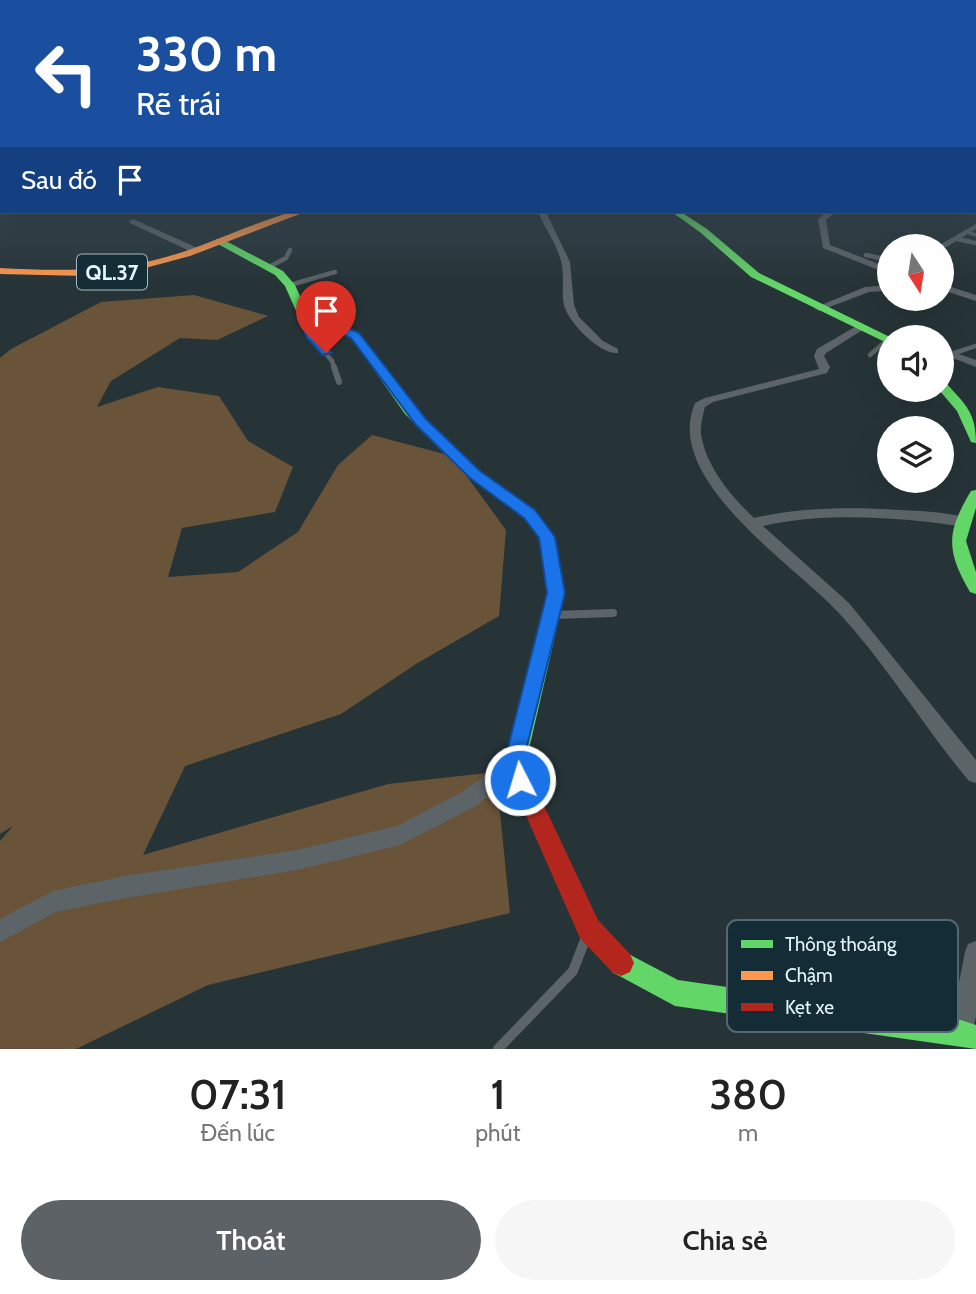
<!DOCTYPE html>
<html lang="vi">
<head>
<meta charset="utf-8">
<style>
  body { margin:0; font-family:Cabin,sans-serif; background:#f6f6f6; color:#222; height:100vh; display:flex; flex-direction:column; font-size:26px; white-space:nowrap }
  * { box-sizing:border-box; margin:0 }
  p { font-size:23px; color:#767676 }
  .icon { flex:none; width:38px; height:38px; fill:none; stroke:currentColor; stroke-width:2; stroke-linecap:round; stroke-linejoin:round }
  .map { position:relative; height:1049px; overflow:hidden }
  .drawer { display:flex; flex-direction:column; background:#fff; flex:1 }
  .drawer>* { flex:none }
  .guide { position:absolute; left:0px; top:0px; width:976px; height:214px; box-shadow:0 7px 28px #0002; background:#1a4fa0; color:#fff; overflow:hidden }
  .needle { width:46px; rotate:168deg }
  .tools { position:absolute; left:877px; top:234px; display:grid; gap:14px }
  .tools a { display:grid; place-items:center; width:77px; height:77px; border-radius:50%; background:#fff; box-shadow:0 7px 28px #0002; font-size:35px }
  .pin { position:absolute; display:grid; place-items:center; width:60px; height:60px; color:#fff; margin:-72px -30px; border-radius:50% 50% 50% 0; rotate:-45deg; box-shadow:0 0 7px #0007 }
  .pin .icon { rotate:45deg }
  .me { position:absolute; width:77px; margin:-38px; rotate:355deg; stroke-linejoin:round; filter:drop-shadow(0 0 5px #0008) }
  .turn { display:flex; align-items:center; gap:24px; height:147px; padding:0 21px; font-size:32px }
  .turn .icon { width:91px; height:91px; stroke-width:2.5 }
  .turn b { display:block; font-size:49px; line-height:60px }
  .then { display:flex; align-items:center; height:66px; padding:0 21px; background:#0003; gap:14px; font-size:26px }
  .eta { display:flex; justify-content:space-evenly; align-items:center; height:119px; text-align:center }
  .eta b { font-size:42px; font-weight:600; line-height:49px }
  .button { display:flex; gap:14px; margin-top:auto; padding:14px 21px }
  .button a { flex:1; height:80px; border-radius:42px; background:#5c6265; color:#fff; font-size:28px; font-weight:600; line-height:80px; text-align:center }
  .button a+a { background:#f6f6f6; color:#222 }
  .map>svg:first-child { display:block }
  .forest { fill:#695339 }
  .lines { fill:none; stroke-linecap:round; stroke-linejoin:round }
  .lane-far4 { stroke:#5d6468; stroke-width:3.5 }
  .lane-far3 { stroke:#5d6468; stroke-width:4.5 }
  .lane-far2 { stroke:#5d6468; stroke-width:6 }
  .lane-far1 { stroke:#5d6468; stroke-width:8 }
  .lane { stroke:#5d6468; stroke-width:10 }
  .street { fill:#5d6468; fill-rule:evenodd }
  .fast { fill:#63d668; fill-rule:evenodd }
  .slow { fill:#ff974d; fill-rule:evenodd }
  .jam { fill:#b3261e; fill-rule:evenodd }
  .route { fill:#1a73e8; stroke:#114b97; stroke-width:2 }
  .labels { text-anchor:middle; dominant-baseline:central; stroke-width:5; stroke-linejoin:round; paint-order:stroke }
  .shield { fill:#142c35; stroke:#a7b9c0; stroke-width:2 }
  .shield-label { font-size:21px; font-weight:bold; fill:#e6f5fb }
  .key { fill:#142c35; stroke:#536870; stroke-width:2 }
  .key-label { font-size:19px; fill:#e6f5fb }
</style>
</head>
<body>
<div class="map">
<svg width="976" height="1049" viewBox="0 0 976 1049">
  <rect width="100%" height="100%" fill="#263438"/>
  <polygon class="forest" points="194,295 268,316 217,340 180,338 111,381 97,407 158,387 219,396 248,441 293,467 275,512 182,528 168,577 238,572 298,532 338,465 372,435 452,456 506,530 499,616 416,664 341,714 185,766 143,855 388,784 496,772 510,913 208,985 76,1049 0,1049 0,841 13,826 0,834 0,358 11,349 101,302"/>
  <g class="lines">
    <polyline class="lane-far4" points="967,232 976,235"/>
    <g class="lane-far3">
      <polyline points="957,239 976,243"/>
      <polyline points="866,255 889,260"/>
      <polyline points="269,267 286,258 290,250"/>
      <polyline points="290,285 335,272"/>
      <polyline points="307,313 312,337 332,361 334,368"/>
      <polyline points="951,354 976,346"/>
      <polyline points="870,355 887,340"/>
    </g>
    <polyline class="lane-far2" points="334,367 339,382"/>
    <polyline class="lane-far1" points="555,615 613,613"/>
    <polyline class="lane" points="498,1049 573,971 585,940"/>
    <g class="street">
      <rect x="0" y="161" width="2" height="5"/>
      <rect x="975" y="161" width="1" height="5"/>
      <rect x="975" y="188" width="1" height="5"/>
      <path d="M538,212h8l24,50 4,43 5,12 24,24 15,8v4c-18,2 -50,-31 -54,-48 -3,-14 1,-30 -3,-44 -4,-16 -16,-33 -23,-49z"/>
      <polygon points="826,212 835,212 826,220 830,245 889,268 889,274 823,248 818,219"/>
      <polygon points="133,219 200,249 201,251 194,253 130,223 129,221"/>
      <polygon points="976,224 976,229 943,249 936,247"/>
      <polygon points="942,259 950,268 942,277"/>
      <polygon points="942,284 976,295 976,301 942,290"/>
      <polygon points="889,285 889,291 869,292 819,311 814,308 865,287"/>
      <path d="M860,324l4,1v4l-38,24 -2,3 6,11 -3,6 -114,29 -8,5c-2,8 -5,19 -4,27 5,33 30,62 53,84 48,-11 97,-11 146,-8 21,1 44,2 64,7l2,4 -7,5c-61,-9 -136,-14 -196,0l86,77 127,157v23l-7,-2 -17,-21c-38,-49 -72,-103 -115,-149 -44,-47 -175,-132 -142,-208l10,-5 114,-29 -5,-13 3,-7z"/>
      <polygon points="942,348 976,360 976,367 942,354"/>
      <polygon points="515,754 522,757 524,763 522,769 476,806 400,845 297,870 125,898 56,912 0,942 0,919 53,891 125,876 297,850 397,826 462,792"/>
      <polygon points="976,941 976,1017 970,1043 961,1046 952,1043 949,1034 965,952 968,944"/>
    </g>
    <g class="fast">
      <polygon points="672,212 681,212 707,229 759,273 892,338 889,338 889,344 751,277 701,233"/>
      <polygon points="216,239 222,239 283,271 295,285 306,309 359,333 415,408 480,472 535,510 555,537 565,593 523,775 516,778 509,775 504,763 547,593 539,538 525,518 470,478 405,414 351,337 297,313 285,286 275,275 216,243"/>
      <path d="M942,382l4,1c20,22 30,30 30,60l-5,-1 -14,-31 -18,-21h3z"/>
      <path d="M976,490v18l-10,33 10,31v22l-6,-2c-24,-42 -24,-59 1,-101z"/>
      <polygon points="621,950 678,980 961,1020 976,1025 976,1049 675,1006 612,972 608,963 612,954"/>
    </g>
    <path class="slow" d="M292,212h13l-115,44 -41,11 -64,9 -85,-2v-6c55,3 112,4 166,-11 43,-12 83,-33 126,-45z"/>
    <polygon class="jam" points="516,758 523,761 598,920 630,954 634,963 630,972 621,976 612,972 580,938 505,768 509,761"/>
  </g>
  <linearGradient id="sky" x2="0" y2="1"><stop stop-color="#151d1f"/><stop offset="0.49" stop-color="#41505e"/><stop offset="1" stop-color="#41505e" stop-opacity="0"/></linearGradient>
  <rect width="976" height="286" fill="url(#sky)"/>
  <polygon class="route" points="307,310 359,333 426,419 480,471 535,510 555,537 565,593 526,750 525,763 531,780 527,787 520,790 512,787 504,763 547,593 539,538 524,518 470,478 416,425 351,338 314,321 317,336 332,353 322,355 306,337 301,313"/>
  <g class="labels">
    <rect class="shield" x="77" y="254.5" width="70" height="35" rx="5"/>
    <g class="shield-label">
      <text x="112" y="272">QL.37</text>
    </g>
  </g>
  <rect x="727" y="920" width="231" height="112" rx="10" class="key"/>
  <rect x="741" y="940" width="32" height="8" fill="#63d668"/>
  <rect x="741" y="971" width="32" height="9" fill="#ff974d"/>
  <rect x="741" y="1003" width="32" height="8" fill="#b3261e"/>
  <g class="key-label">
    <text x="785" y="951">Thông thoáng</text>
    <text x="785" y="982">Chậm</text>
    <text x="785" y="1014">Kẹt xe</text>
  </g>
</svg>
<div class="tools">
<a><svg class="needle" viewBox="-14 -14 28 28"><path d="M0-13l5 13h-10z" fill="#e53935"/><path d="M0 13l5-13h-10z" fill="#767676"/></svg></a>
<a><svg class="icon" aria-label="sound" viewBox="0 0 24 24"><path d="M4 9h4l5-4v14l-5-4H4zM17 9q2 3 0 6"/></svg></a>
<a><svg class="icon" aria-label="layers" viewBox="0 0 24 24"><path d="M12 4l9 5-9 5-9-5zM3 14l9 5 9-5"/></svg></a>
</div>
<div class="pin" style="left:326px;top:353px;background:#d93025"><svg class="icon" aria-label="arrive" viewBox="0 0 24 24"><path d="M6 21V4h12l-3 4 3 4H6"/></svg></div>
<svg class="me" style="left:520px;top:780px" viewBox="-20 -20 40 40"><circle r="17" fill="#1a73e8" stroke="#fff" stroke-width="3"/><path d="M0-11L8 9 0 5-8 9z" fill="#fff"/></svg>
<div class="guide">
<div class="turn"><svg class="icon" aria-label="left" viewBox="0 0 24 24"><path d="M17 20v-9H6M10 6l-5 5 5 5"/></svg><div><b>330 m</b>Rẽ trái</div></div>
<div class="then">Sau đó<svg class="icon" aria-label="arrive" viewBox="0 0 24 24"><path d="M6 21V4h12l-3 4 3 4H6"/></svg></div>
</div>
</div>
<section class="drawer">
<div class="eta">
<div><b>07:31</b><p>Đến lúc</p></div>
<div><b>1</b><p>phút</p></div>
<div><b>380</b><p>m</p></div>
</div>
<div class="button"><a>Thoát</a><a>Chia sẻ</a></div>
</section>
</body>
</html>
